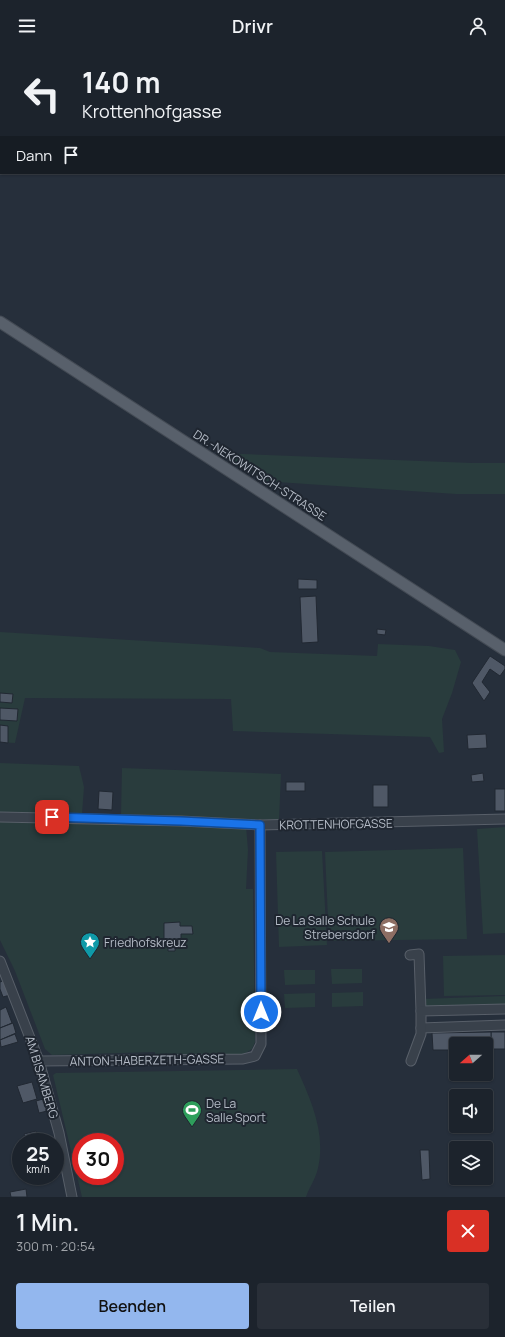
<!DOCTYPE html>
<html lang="de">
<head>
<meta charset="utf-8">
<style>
  body { margin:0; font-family:Manrope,sans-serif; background:#292f38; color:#f1f3f6; height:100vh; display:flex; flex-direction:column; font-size:15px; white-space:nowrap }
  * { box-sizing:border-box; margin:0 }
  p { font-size:13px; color:#a0a4a9 }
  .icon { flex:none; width:22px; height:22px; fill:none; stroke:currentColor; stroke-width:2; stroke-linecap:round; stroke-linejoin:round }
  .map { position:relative; height:1145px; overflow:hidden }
  .side { display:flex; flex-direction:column; background:#1c232c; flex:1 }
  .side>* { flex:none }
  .hud { position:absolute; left:0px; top:0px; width:505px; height:122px; box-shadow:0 1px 3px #0004,0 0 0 1px #3a4048; background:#1c232c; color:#f1f3f6; overflow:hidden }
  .needle { width:26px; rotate:249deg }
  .buttons { position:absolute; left:449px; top:985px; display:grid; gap:8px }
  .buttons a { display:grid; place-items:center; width:44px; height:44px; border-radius:4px; background:#1c232c; box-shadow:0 1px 3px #0004,0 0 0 1px #3a4048; font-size:20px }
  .speed { position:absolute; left:12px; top:1081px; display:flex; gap:8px; font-size:20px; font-weight:700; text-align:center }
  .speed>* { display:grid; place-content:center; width:52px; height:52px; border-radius:50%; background:#1c232c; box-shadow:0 1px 3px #0004,0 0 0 1px #3a4048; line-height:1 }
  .speed small { font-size:10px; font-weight:400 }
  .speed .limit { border:6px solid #d22; background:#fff; color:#111 }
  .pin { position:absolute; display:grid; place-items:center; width:34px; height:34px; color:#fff; margin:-17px; border-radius:8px; box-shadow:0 2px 6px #0006 }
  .me { position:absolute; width:44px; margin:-22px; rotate:0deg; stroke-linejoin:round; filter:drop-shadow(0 0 3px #0008) }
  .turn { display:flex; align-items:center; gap:14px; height:84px; padding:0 16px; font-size:18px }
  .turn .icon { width:52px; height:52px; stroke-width:2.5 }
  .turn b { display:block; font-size:28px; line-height:34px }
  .then { display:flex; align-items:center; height:38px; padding:0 16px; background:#0003; gap:8px; font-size:15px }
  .round { display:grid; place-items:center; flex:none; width:42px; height:42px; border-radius:4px; background:#292f38 }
  .headline { display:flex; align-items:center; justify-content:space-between; height:68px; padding:0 16px }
  h1 { font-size:24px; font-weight:600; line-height:30px }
  .primary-button { display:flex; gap:8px; margin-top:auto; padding:8px 16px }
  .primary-button a { flex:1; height:46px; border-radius:4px; background:#93b7ee; color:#111; font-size:16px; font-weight:600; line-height:46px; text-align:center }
  .primary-button a+a { background:#292f38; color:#f1f3f6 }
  header { display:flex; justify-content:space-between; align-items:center; height:52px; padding:0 16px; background:#1c232c; font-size:18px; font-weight:600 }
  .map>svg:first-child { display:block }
  .green { fill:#293c3d; fill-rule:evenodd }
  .building { fill:#4f5866; stroke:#212832 }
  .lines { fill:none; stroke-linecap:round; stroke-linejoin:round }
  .minor-casing { stroke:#585f69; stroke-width:11 }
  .major-casing { stroke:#434a54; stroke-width:13 }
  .minor { stroke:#39414b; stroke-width:9 }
  .major { stroke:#58606b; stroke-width:11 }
  .route-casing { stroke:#114b97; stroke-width:10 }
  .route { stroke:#1a73e8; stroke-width:7 }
  .labels { text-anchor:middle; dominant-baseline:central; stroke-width:4; stroke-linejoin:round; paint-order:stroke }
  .street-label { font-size:12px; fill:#b5bcc7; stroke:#1f2630 }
  .poi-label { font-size:12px; fill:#b5bcc7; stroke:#1f2630; text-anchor:start }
</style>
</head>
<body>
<header><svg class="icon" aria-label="menu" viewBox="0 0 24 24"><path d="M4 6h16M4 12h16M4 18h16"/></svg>Drivr<svg class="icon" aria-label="person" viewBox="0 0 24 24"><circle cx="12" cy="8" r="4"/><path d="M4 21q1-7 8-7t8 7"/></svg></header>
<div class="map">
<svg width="505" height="1145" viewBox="0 0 505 1145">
  <rect width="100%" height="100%" fill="#262f3b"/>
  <g class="green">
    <polygon points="218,401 472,411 505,411 505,442 456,442 262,429"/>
    <polygon points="0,580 260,596 270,600 377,604 378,592 429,594 455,598 461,610 452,641 442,667 444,700 439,701 430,685 233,679 231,647 25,646 15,691 0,690"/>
    <polygon points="0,711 79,714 84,735 82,762 0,762"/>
    <polygon points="122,716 281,722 279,768 121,762"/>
    <polygon points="0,769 246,774 248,798 246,837 253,837 255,990 252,997 242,1003 155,1005 155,1000 52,1003 45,997 15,919 0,888"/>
    <polygon points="505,775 505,881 483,882 477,777"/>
    <polygon points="463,796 467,887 329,889 325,800"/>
    <polygon points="322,799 327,893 279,895 276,800"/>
    <polygon points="505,903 505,943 444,944 443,904"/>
    <polygon points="331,917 362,917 362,931 332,932"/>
    <polygon points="284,918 315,918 315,932 285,933"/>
    <polygon points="363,940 363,954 332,955 332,941"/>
    <polygon points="315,941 315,955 285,956 284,942"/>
    <polygon points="505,944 505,956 423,958 423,947"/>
    <path d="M297,1017c14,31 29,64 21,99 -2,10 -9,20 -12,29h-224l-29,-122 3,-2zM81,1090h34v34h-34z"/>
  </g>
  <g class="building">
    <polygon points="298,527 317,528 317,537 298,537"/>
    <polygon points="316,544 318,590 302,591 300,545"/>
    <polygon points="377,577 386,578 385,583 377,582"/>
    <polygon points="490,604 505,614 505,617 500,624 490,617 482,630 490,640 484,649 472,631"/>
    <polygon points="0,641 13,642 12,651 0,650"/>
    <polygon points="0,656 18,657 17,669 0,668"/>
    <polygon points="0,673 8,674 8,691 0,690"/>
    <polygon points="486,682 487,696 468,697 467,683"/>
    <polygon points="483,721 484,729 472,730 471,723"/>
    <rect x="286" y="730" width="19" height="9"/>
    <rect x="373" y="733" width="15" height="22"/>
    <rect x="495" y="737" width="10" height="22"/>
    <polygon points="99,739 113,740 112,758 98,757"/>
    <polygon points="180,870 180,874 192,874 193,882 181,882 181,887 176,887 175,899 168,899 168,887 164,887 164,871"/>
    <polygon points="5,928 10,943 3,945 0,937 0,930"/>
    <polygon points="6,955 12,971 0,976 0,958"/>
    <polygon points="13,971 16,981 0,988 0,976"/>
    <rect x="491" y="980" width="14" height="17"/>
    <polygon points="491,980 491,997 486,997 486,992 456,992 456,998 433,998 432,981"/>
    <polygon points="15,982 18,990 1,995 0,988"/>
    <polygon points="32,1030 37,1047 23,1051 17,1034"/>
    <polygon points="43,1047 47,1059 39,1061 36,1049"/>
    <polygon points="36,1079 39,1090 27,1090 24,1082"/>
    <polygon points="420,1098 429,1098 430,1127 422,1128"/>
    <polygon points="25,1124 46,1124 46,1126 26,1130"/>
    <polygon points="26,1137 27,1145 11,1145 10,1140"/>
  </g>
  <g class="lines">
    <defs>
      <g id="minor">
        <polyline points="0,765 181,769 260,773 505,767"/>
        <polyline points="410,903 419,902 421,959"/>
        <polyline points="0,909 39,1009 59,1081 72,1145"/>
        <polyline points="421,976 505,973"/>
        <polyline points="39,1009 243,1007 255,1004 261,992 260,773"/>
        <polyline points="411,1009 421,982 421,959 505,957"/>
      </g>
      <polyline id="major" points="0,270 505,598"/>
    </defs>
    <use href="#minor" class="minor-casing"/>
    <use href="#major" class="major-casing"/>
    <use href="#minor" class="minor"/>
    <use href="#major" class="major"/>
  </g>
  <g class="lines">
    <defs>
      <polyline id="route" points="52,765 181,769 260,773 261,960"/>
    </defs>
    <use href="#route" class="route-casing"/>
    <use href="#route" class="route"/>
  </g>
  <defs>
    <symbol id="school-pin" viewBox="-11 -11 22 30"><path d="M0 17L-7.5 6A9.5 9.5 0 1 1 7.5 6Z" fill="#8d6e63" stroke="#1f2630"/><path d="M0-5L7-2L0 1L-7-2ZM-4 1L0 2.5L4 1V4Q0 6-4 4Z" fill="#fff"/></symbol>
    <symbol id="sight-pin" viewBox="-11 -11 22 30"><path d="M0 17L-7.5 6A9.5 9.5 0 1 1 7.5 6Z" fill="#0f9aa8" stroke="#1f2630"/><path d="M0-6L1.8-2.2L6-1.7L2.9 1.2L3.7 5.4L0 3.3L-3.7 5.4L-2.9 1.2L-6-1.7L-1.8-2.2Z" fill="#fff"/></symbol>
    <symbol id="stadium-pin" viewBox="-11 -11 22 30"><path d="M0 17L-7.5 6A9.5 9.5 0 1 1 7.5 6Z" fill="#2e9e5b" stroke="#1f2630"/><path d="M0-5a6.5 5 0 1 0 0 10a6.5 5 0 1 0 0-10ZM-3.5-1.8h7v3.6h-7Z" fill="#fff"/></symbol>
  </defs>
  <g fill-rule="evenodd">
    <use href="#school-pin" x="378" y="864" width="22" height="30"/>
    <use href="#sight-pin" x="79" y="879" width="22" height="30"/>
    <use href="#stadium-pin" x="181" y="1047" width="22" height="30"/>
  </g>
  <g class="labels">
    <g class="street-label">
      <text transform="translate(260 423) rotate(33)">DR.-NEKOWITSCH-STRASSE</text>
      <text transform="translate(336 772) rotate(-1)">KROTTENHOFGASSE</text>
      <text transform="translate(147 1008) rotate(-1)">ANTON-HABERZETH-GASSE</text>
      <text transform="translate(42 1025) rotate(73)">AM BISAMBERG</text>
    </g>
    <g class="poi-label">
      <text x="375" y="868" text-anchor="end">De La Salle Schule<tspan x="375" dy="14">Strebersdorf</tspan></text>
      <text x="104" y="890">Friedhofskreuz</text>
      <text x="206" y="1051">De La<tspan x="206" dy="14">Salle Sport</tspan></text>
    </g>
  </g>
</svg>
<div class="buttons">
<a><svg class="needle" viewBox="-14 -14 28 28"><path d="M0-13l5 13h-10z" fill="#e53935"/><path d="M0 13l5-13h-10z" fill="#a0a4a9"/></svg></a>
<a><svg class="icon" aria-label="sound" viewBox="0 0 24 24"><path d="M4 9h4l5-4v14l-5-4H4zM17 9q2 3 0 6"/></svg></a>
<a><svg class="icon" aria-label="layers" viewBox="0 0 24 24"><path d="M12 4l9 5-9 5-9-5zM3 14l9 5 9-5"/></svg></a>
</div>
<div class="speed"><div>25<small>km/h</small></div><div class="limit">30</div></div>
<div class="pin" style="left:52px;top:765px;background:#d93025"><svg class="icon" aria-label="arrive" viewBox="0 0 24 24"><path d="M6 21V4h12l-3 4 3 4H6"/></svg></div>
<svg class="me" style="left:261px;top:960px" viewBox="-20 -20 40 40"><circle r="17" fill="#1a73e8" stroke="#fff" stroke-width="3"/><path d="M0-11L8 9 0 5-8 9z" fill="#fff"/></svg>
<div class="hud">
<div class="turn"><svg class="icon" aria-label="left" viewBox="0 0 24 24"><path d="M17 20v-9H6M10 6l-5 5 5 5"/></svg><div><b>140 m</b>Krottenhofgasse</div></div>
<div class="then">Dann<svg class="icon" aria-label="arrive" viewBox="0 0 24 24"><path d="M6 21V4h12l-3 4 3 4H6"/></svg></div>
</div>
</div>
<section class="side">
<div class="headline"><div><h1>1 Min.</h1><p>300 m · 20:54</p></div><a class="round" style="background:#d93025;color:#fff"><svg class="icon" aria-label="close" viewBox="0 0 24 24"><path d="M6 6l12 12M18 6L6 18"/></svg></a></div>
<div class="primary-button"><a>Beenden</a><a>Teilen</a></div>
</section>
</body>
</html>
